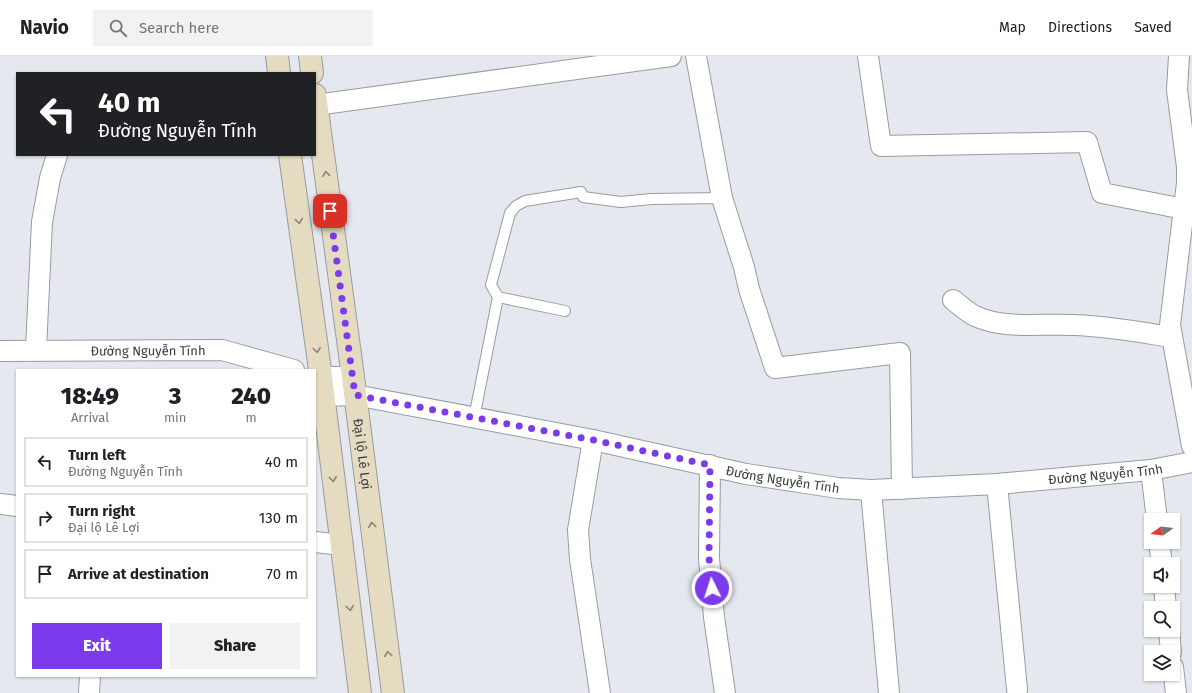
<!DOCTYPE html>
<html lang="en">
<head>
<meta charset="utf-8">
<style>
  body { margin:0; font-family:"Fira Sans",sans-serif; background:#f2f2f2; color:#202124; height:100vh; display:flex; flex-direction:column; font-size:15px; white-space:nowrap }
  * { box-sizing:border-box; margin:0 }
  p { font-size:13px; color:#757577 }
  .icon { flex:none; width:22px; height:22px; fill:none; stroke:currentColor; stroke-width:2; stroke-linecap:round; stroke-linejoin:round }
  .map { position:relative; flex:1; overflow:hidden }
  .details { position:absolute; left:16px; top:313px; width:300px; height:308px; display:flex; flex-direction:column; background:#fff; border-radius:0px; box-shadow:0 1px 3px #0004 }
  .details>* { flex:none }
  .hud { position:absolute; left:16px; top:16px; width:300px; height:84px; border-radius:0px; box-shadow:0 1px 3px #0004; background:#202124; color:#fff; overflow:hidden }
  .needle { width:26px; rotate:256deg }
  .fabs { position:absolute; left:1144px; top:457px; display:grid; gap:8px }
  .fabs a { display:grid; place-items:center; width:36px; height:36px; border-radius:0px; background:#fff; box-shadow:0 1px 3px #0004; font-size:20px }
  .pin { position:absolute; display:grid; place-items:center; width:34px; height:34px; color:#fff; margin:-17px; border-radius:8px; box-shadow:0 2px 6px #0006 }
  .me { position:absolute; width:44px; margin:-22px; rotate:356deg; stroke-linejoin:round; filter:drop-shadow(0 0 3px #0008) }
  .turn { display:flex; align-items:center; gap:14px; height:84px; padding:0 16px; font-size:18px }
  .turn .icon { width:52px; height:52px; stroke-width:2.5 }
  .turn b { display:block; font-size:28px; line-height:34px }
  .eta { display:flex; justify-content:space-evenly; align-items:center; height:68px; text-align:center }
  .eta b { font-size:24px; font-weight:800; line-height:28px }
  .cta { display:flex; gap:8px; margin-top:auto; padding:8px 16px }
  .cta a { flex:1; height:46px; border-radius:0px; background:#7c3aed; color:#fff; font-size:16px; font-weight:800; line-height:46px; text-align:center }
  .cta a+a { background:#f2f2f2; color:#202124 }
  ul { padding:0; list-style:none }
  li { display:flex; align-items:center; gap:12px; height:50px; margin:0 8px 6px; padding:0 8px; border:2px solid #e0e0e0; border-radius:0px }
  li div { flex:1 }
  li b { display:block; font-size:15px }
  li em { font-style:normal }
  header { display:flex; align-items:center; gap:24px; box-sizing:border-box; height:56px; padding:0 20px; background:#fff; border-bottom:1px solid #e0e0e0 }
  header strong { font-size:19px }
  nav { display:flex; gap:22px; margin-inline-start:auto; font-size:14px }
  .search { width:280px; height:36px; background:#f2f2f2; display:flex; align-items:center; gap:10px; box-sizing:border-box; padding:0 14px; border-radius:0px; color:#757577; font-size:15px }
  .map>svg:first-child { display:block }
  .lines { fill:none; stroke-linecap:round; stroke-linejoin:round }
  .service-casing { stroke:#989ca1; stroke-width:12 }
  .minor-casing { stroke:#989ca1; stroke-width:22 }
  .secondary-casing { stroke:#989ca1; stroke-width:24 }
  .service { stroke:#fff; stroke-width:10 }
  .minor { stroke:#fff; stroke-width:20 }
  .secondary { stroke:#e4dbc0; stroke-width:22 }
  .oneway { stroke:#868478 }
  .route { stroke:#7c3aed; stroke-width:7; stroke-dasharray:0 12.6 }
  .labels { text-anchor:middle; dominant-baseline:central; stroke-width:3; stroke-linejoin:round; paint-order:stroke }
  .street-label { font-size:13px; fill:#3a3c3e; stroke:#f2f6fb }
</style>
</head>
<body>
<header>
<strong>Navio</strong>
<div class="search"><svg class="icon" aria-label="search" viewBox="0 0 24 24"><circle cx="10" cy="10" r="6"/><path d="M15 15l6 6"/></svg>Search here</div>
<nav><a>Map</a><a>Directions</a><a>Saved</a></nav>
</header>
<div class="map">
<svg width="1192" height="637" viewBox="0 0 1192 637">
  <rect width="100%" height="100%" fill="#e5e8ee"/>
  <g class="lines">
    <defs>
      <g id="service">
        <polyline points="498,241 565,255"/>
        <polyline points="474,362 498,241 491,229 510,157 516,150 525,145 581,136 583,141 621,146 651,143 722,142"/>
      </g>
      <g id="minor">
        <polyline points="696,0 722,142 744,211 749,233 775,312 900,297 902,433"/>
        <polyline points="868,0 881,90 1087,86 1102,137 1184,153"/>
        <polyline points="1179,0 1177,34 1187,111 1187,127 1170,269 1192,390"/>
        <polyline points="316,49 671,0"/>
        <path d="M953,244c7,5 14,12 22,16 30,14 67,7 99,9 33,1 65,7 97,12"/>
        <polyline points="36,294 42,166 50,122 57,99"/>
        <path id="s1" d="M0,295l222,-1 72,20"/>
        <polyline points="315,320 321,321 353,321"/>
        <path id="s2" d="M323,340l32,-1 238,45 153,34 92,14 33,2 126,-6 154,-14 41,-8"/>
        <polyline points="593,384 578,474 580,503 600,637"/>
        <polyline points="710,409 709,502 714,561 725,637"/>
        <polyline points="1151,414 1157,464"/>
        <polyline points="997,428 1017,633"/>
        <polyline points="871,434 889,637"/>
        <polyline points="0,448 17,450"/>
        <polyline points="315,486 342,489"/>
        <polyline points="1159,486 1162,508"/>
        <polyline points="1164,530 1166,552"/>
        <polyline points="1169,574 1171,596"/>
        <polyline points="1173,611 1176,637"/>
        <polyline points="89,637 90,620"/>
      </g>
      <g id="secondary">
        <polyline points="277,0 279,17"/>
        <polyline points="310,0 312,17"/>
        <path id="s3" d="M315,39l38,282 40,316"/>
        <polyline points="290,99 321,321 360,637"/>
      </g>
    </defs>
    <use href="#service" class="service-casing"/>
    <use href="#minor" class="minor-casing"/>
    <use href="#secondary" class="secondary-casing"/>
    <use href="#service" class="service"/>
    <use href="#minor" class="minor"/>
    <use href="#secondary" class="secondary"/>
  </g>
  <defs><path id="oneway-chevron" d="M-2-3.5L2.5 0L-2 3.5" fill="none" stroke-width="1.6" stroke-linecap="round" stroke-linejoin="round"/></defs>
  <g class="oneway">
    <use href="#oneway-chevron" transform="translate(326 118) rotate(-98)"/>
    <use href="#oneway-chevron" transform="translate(299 165) rotate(82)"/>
    <use href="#oneway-chevron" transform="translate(317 294) rotate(82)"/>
    <use href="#oneway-chevron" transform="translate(333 423) rotate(83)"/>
    <use href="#oneway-chevron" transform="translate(372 469) rotate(-97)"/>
    <use href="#oneway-chevron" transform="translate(350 552) rotate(83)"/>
    <use href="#oneway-chevron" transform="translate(388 598) rotate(-97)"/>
  </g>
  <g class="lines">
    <polyline class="route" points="330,155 355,339 593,384 710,409 709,502 712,532"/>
  </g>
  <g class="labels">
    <g class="street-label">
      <text stroke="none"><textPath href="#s1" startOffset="148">Đường Nguyễn Tĩnh</textPath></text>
      <text stroke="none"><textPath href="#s3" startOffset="362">Đại lộ Lê Lợi</textPath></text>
      <text stroke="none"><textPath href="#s2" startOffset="792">Đường Nguyễn Tĩnh</textPath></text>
      <text stroke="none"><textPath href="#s2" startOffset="468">Đường Nguyễn Tĩnh</textPath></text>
    </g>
  </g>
</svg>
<div class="fabs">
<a><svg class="needle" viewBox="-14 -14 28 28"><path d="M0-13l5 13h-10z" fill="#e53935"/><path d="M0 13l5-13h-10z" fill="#757577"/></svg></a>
<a><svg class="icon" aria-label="sound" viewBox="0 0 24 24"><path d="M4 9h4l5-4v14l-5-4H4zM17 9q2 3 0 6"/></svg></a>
<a><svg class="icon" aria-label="search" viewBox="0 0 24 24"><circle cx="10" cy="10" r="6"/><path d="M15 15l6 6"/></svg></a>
<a><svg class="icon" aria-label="layers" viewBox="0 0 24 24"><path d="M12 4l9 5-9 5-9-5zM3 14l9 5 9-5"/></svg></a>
</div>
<div class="pin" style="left:330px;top:155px;background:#d93025"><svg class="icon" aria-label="arrive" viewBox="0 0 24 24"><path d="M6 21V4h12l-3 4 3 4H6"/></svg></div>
<svg class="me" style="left:712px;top:532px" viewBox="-20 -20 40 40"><circle r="17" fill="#7c3aed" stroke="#fff" stroke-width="3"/><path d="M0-11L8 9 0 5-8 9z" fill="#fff"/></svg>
<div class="hud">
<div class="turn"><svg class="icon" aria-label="left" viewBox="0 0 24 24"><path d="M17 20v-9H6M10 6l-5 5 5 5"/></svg><div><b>40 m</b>Đường Nguyễn Tĩnh</div></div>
</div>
<section class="details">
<div class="eta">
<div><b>18:49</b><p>Arrival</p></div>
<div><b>3</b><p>min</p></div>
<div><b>240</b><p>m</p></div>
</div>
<ul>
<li><svg class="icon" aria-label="left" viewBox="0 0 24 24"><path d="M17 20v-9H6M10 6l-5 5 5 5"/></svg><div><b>Turn left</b><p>Đường Nguyễn Tĩnh</p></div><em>40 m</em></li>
<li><svg class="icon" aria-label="right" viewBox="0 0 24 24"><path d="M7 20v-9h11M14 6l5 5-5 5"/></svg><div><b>Turn right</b><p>Đại lộ Lê Lợi</p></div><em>130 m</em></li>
<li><svg class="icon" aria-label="arrive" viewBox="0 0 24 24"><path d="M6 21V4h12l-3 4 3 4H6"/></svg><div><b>Arrive at destination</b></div><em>70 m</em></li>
</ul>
<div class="cta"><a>Exit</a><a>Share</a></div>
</section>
</div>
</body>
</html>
